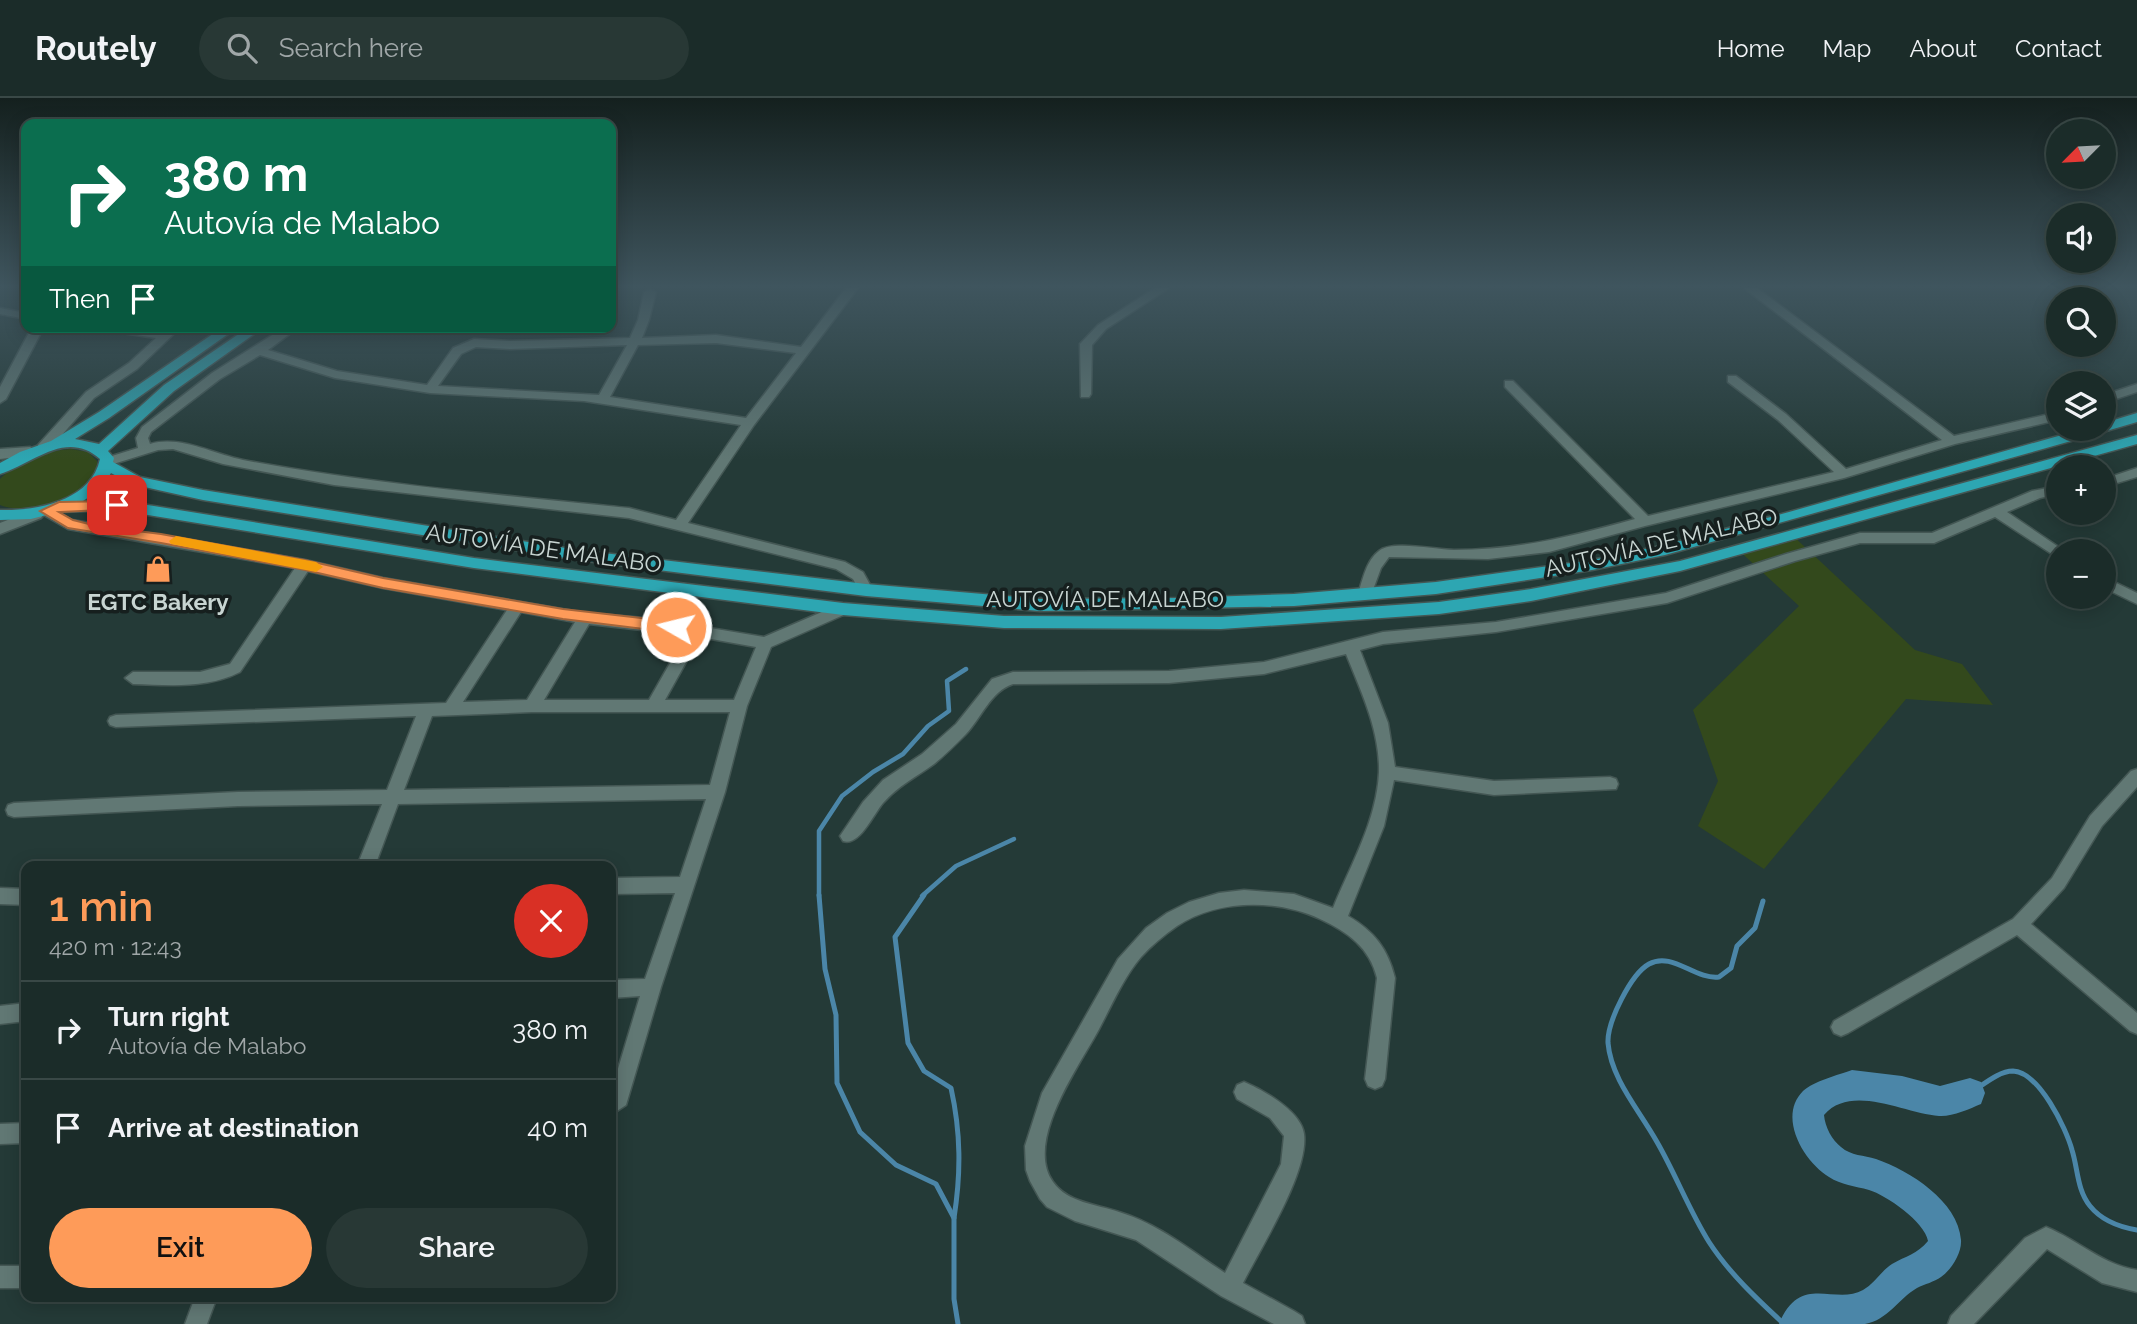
<!DOCTYPE html>
<html lang="en">
<head>
<meta charset="utf-8">
<style>
  body { margin:0; font-family:Raleway,sans-serif; background:#283835; color:#f1f3f6; height:100vh; display:flex; flex-direction:column; font-size:26px; white-space:nowrap }
  * { box-sizing:border-box; margin:0 }
  p { font-size:23px; color:#a0a7a8 }
  .icon { flex:none; width:38px; height:38px; fill:none; stroke:currentColor; stroke-width:2; stroke-linecap:round; stroke-linejoin:round }
  .map { position:relative; flex:1; overflow:hidden }
  .details { position:absolute; left:21px; top:763px; width:595px; height:441px; display:flex; flex-direction:column; background:#1b2c29; border-radius:14px; box-shadow:0 4px 18px #0003,0 0 0 2px #394846 }
  .details>* { flex:none }
  .hud { position:absolute; left:21px; top:21px; width:595px; height:214px; border-radius:14px; box-shadow:0 4px 18px #0003,0 0 0 2px #394846; background:#0b6e4f; color:#fff; overflow:hidden }
  .needle { width:46px; rotate:246deg }
  .tools { position:absolute; left:2046px; top:21px; display:grid; gap:14px }
  .tools a { display:grid; place-items:center; width:70px; height:70px; border-radius:50%; background:#1b2c29; box-shadow:0 4px 18px #0003,0 0 0 2px #394846; font-size:35px }
  .pin { position:absolute; display:grid; place-items:center; width:60px; height:60px; color:#fff; margin:-30px; border-radius:14px; box-shadow:0 4px 10px #0006 }
  .me { position:absolute; width:77px; margin:-38px; rotate:278deg; stroke-linejoin:round; filter:drop-shadow(0 0 5px #0008) }
  .turn { display:flex; align-items:center; gap:24px; height:147px; padding:0 28px; font-size:32px }
  .turn .icon { width:91px; height:91px; stroke-width:2.5 }
  .turn b { display:block; font-size:49px; line-height:60px }
  .then { display:flex; align-items:center; height:66px; padding:0 28px; background:#0003; gap:14px; font-size:26px }
  .round { display:grid; place-items:center; flex:none; width:74px; height:74px; border-radius:37px; background:#283835 }
  .overview { display:flex; align-items:center; justify-content:space-between; height:119px; padding:0 28px }
  h1 { font-size:42px; font-weight:600; line-height:52px; color:#fe9b59 }
  .primary-button { display:flex; gap:14px; margin-top:auto; padding:14px 28px }
  .primary-button a { flex:1; height:80px; border-radius:42px; background:#fe9b59; color:#111; font-size:28px; font-weight:600; line-height:80px; text-align:center }
  .primary-button a+a { background:#283835; color:#f1f3f6 }
  ul { padding:0; list-style:none }
  li { display:flex; align-items:center; gap:21px; height:98px; padding:0 28px; border-top:2px solid #394846 }
  li div { flex:1 }
  li b { display:block; font-size:26px }
  li em { font-style:normal }
  header { display:flex; align-items:center; gap:42px; box-sizing:border-box; height:98px; padding:0 35px; background:#1b2c29; border-bottom:2px solid #394846 }
  header strong { font-size:33px }
  nav { display:flex; gap:38px; margin-inline-start:auto; font-size:24px }
  .search { width:490px; height:63px; background:#283835; display:flex; align-items:center; gap:18px; box-sizing:border-box; padding:0 24px; border-radius:38px; color:#a0a7a8; font-size:26px }
  .map>svg:first-child { display:block }
  .green { fill:#33491c }
  .lines { fill:none; stroke-linecap:round; stroke-linejoin:round }
  .stream-far1 { stroke:#4b86a8; stroke-width:4.5 }
  .stream { stroke:#4b86a8; stroke-width:5 }
  .river { fill:#4b86a8; fill-rule:evenodd }
  .minor-casing { stroke:#445754; stroke-width:3 }
  .tertiary-casing { stroke:#445754; stroke-width:3 }
  .secondary-casing { stroke:#445754; stroke-width:3 }
  .primary-casing { stroke:#445754; stroke-width:3 }
  .minor { fill:#617874; fill-rule:evenodd }
  .tertiary { fill:#617874; fill-rule:evenodd }
  .secondary { fill:#617874; fill-rule:evenodd }
  .primary { fill:#2da6b2; fill-rule:evenodd }
  .route { fill:#fe9b59; stroke:#a5653a; stroke-width:2 }
  .slow { fill:#f59e0b }
  .labels { text-anchor:middle; dominant-baseline:central; stroke-width:7; stroke-linejoin:round; paint-order:stroke }
  .street-label { font-size:23px; fill:#c8d5d2; stroke:#161f1e }
  .poi-label { font-size:23px; font-weight:bold; fill:#c8d5d2; stroke:#161f1e }
</style>
</head>
<body>
<header>
<strong>Routely</strong>
<div class="search"><svg class="icon" aria-label="search" viewBox="0 0 24 24"><circle cx="10" cy="10" r="6"/><path d="M15 15l6 6"/></svg>Search here</div>
<nav><a>Home</a><a>Map</a><a>About</a><a>Contact</a></nav>
</header>
<div class="map">
<svg width="2137" height="1226" viewBox="0 0 2137 1226">
  <rect width="100%" height="100%" fill="#243a37"/>
  <g class="green">
    <path d="M71,351l17,3 9,9c3,35 -70,56 -97,44v-26c19,-19 45,-28 71,-30z"/>
    <polygon points="1790,435 1915,552 1962,566 1993,607 1906,601 1764,771 1698,728 1718,683 1693,612 1799,508 1734,448"/>
  </g>
  <g class="lines">
    <g class="stream-far1">
      <polyline points="819,798 819,733 842,698 873,674 903,656 928,628 949,613 947,583 966,571"/>
      <polyline points="922,798 956,768 1014,741"/>
    </g>
    <g class="stream">
      <polyline points="819,797 825,871 836,917 837,985 860,1034 896,1067 936,1086 954,1120 954,1201 958,1226"/>
      <path d="M924,797l-29,42 13,106 16,28 27,17c10,45 10,85 3,130"/>
      <path d="M1763,803l-8,27 -18,18 -6,22 -12,9c-24,3 -47,-26 -70,-13 -18,10 -42,58 -41,79 3,36 32,68 49,99 19,33 32,68 52,100 20,31 48,57 75,82"/>
      <path d="M1970,995c12,-7 28,-22 43,-22 26,1 53,57 59,79 6,19 5,40 18,56 12,15 29,21 47,24"/>
    </g>
    <path class="river" d="M1852,972l50,6 38,10 30,-8 11,4 4,11 -4,11c-12,5 -29,13 -42,12 -34,-2 -87,-33 -115,-1 1,12 8,25 17,32 10,9 23,8 35,12 34,12 82,42 85,81 1,13 -10,30 -20,37 -7,5 -16,7 -24,11 -19,11 -29,32 -52,36 -28,0 -59,0 -86,0 21,-52 56,-18 84,-34 11,-6 18,-19 29,-26 14,-8 25,-10 36,-23 -3,-19 -42,-46 -59,-51 -14,-4 -28,-5 -40,-13 -25,-15 -52,-60 -26,-86 11,-10 35,-16 49,-21z"/>
    <defs>
      <g id="minor">
        <path d="M846,190h12l-104,137 -66,98 157,39 18,10 10,18 -7,5 -5,-1 -8,-15 -17,-10 -207,-51 -295,-33 -111,-21 -50,-15 -15,1 -51,16 -7,-4 2,-3 36,-11 -2,-10 6,-11 70,-54 73,-46h14l-31,23 69,21 90,14 26,-37 21,-9 36,2 120,-3 8,-18 6,-28 6,-3 6,3 -7,28 -7,18 74,-3 85,12zM716,245l80,10 -50,65 -136,-21 28,-52zM627,247l-28,50 -161,-9 23,-32 15,-7 34,2zM260,257l75,23 95,15 154,8 157,24 -65,95 -47,-12c-129,-13 -258,-24 -386,-48 -30,-6 -63,-25 -93,-16l-2,-6 3,-6 69,-53z"/>
        <polygon points="1155,190 1169,190 1106,231 1092,247 1091,296 1089,299 1081,299 1080,246 1098,227"/>
        <path d="M1744,190h13l197,148 104,-24v8l-103,24 -111,34 -199,48 -96,26 -61,7 -99,-2 -8,11 -11,30h-10l-2,-4c5,-15 8,-33 21,-43 13,-11 58,-1 75,-1 65,0 119,-14 181,-31l-130,-132v-6h8l135,135 186,-44 -56,-52 -50,-38v-6h8l50,38 60,55 96,-29z"/>
        <polygon points="0,210 26,215 26,221 0,216"/>
        <polygon points="32,229 44,229 6,301 0,305 0,289"/>
        <polygon points="104,229 128,229 163,234 168,229 181,229 137,271 94,300 48,353 38,353 38,347 86,294 129,265 156,240 109,233"/>
        <polygon points="2137,286 2137,294 2104,305 2104,297"/>
        <polygon points="2137,370 2137,379 2104,389 2104,381"/>
        <path d="M2058,388v8l-18,4 -33,14 56,38 -5,1v7l-63,-41 -61,26h-74l-65,18 -128,42 -171,29 -113,12 -23,6 28,73 7,44 99,14 116,-4 6,2 2,5 -2,5 -122,6 -100,-15 -10,46 -36,90c26,15 40,33 47,62l-10,101 -3,7 -7,3 -7,-3 -3,-7 12,-101c-7,-30 -29,-46 -57,-59 -43,-20 -102,-20 -143,7 -13,9 -25,19 -36,31 -18,21 -30,50 -43,74 -19,35 -74,111 -45,151 15,21 43,22 66,30 40,12 72,39 106,61l56,-109 3,-28 -14,-18 -33,-19 -3,-7 3,-7 7,-3c19,8 57,29 60,52 5,38 -43,113 -61,149l51,28 8,5 3,8h-31l-53,-28 -85,-56 -61,-19 -28,-14 -7,-8 -10,-18 -4,-11 -1,-24 17,-53 76,-134 28,-31 21,-15 22,-11 30,-9 25,-3 50,4 39,14c18,-44 44,-88 46,-136 1,-41 -18,-81 -33,-118l-82,20 -95,9 -156,1c-22,7 -32,34 -47,50 -10,10 -21,21 -32,30 -18,13 -36,22 -51,39 -10,12 -24,44 -40,38l-3,-5 23,-34 20,-22 39,-26 34,-30 36,-45 21,-7 156,-1 95,-9 119,-30 113,-10 170,-29 120,-39 74,-21h72l100,-42z"/>
        <path d="M47,408l25,14 233,40 78,18 202,35 71,6 108,18 74,-32h10l2,4 -2,4 -77,34 -24,59 -22,86 -64,195 -35,118 -15,10v-23l29,-96 -29,2v-18l34,-1 30,-86 -64,1v-16l69,-1 26,-78 -308,5 -23,62h-18l25,-62 -144,2 -224,11 -6,-2 -2,-5 2,-5 6,-2 224,-11 149,-2 29,-74 -300,11 -6,-2 -2,-4 2,-4 6,-2 330,-12 61,-93 -124,-22 -75,-17 -68,101c-33,17 -71,13 -107,12l-8,-6 8,-6h67l30,-8 65,-96 -227,-39 -26,-15 -2,-3 2,-3zM521,514l54,10 -48,78 -64,2zM589,526l97,11 -37,65h-105zM700,539l56,10 -22,53h-69zM532,614h198l-20,73 -306,5 28,-74z"/>
        <polygon points="2104,479 2137,495 2137,506 2104,490"/>
        <polygon points="2137,671 2137,689 2102,728 2064,790 2031,826 2137,915 2137,936 2130,933 2017,837 1848,935 1841,938 1834,935 1831,929 1834,923 2013,821 2052,780 2090,718 2131,673"/>
        <polygon points="0,790 26,791 26,807 0,806"/>
        <polygon points="26,905 26,923 0,926 0,908"/>
        <polygon points="26,1025 26,1045 0,1046 0,1026"/>
        <path d="M2046,1129c32,13 57,38 91,43v22l-35,-9 -55,-34 -73,75h-26l3,-8 74,-78z"/>
        <rect x="0" y="1168" width="26" height="22"/>
        <polygon points="195,1199 217,1199 207,1226 185,1226"/>
      </g>
      <polygon id="tertiary" points="30,349 37,354 35,357 0,361 0,351"/>
      <polygon id="secondary" points="36,411 41,412 44,416 41,420 0,436 0,425"/>
      <path id="primary" d="M223,229h15l-129,91 -34,21 24,5 65,-59 85,-58h15l-90,64 -66,60 6,7 -1,4 27,15 63,13 375,60 288,34 174,15 138,-1 116,-4 142,-12 156,-22 73,-15 124,-33 294,-83h21v-6l33,-10v9l-34,10 -438,123 -73,15 -156,24 -142,12 -254,5 -174,-15 -288,-36 -375,-60 -72,-16 -20,-11 -10,16 -18,12 34,-1 357,58 369,45 161,13 217,1 218,-15 92,-13 149,-28 457,-126v9l-457,127 -149,30 -92,13 -218,15 -217,-1 -161,-13 -369,-47 -357,-58 -59,2 -27,7 -31,1v-10c37,1 91,-9 100,-51 -34,-30 -67,5 -100,15v-11l20,-11 31,-11 48,-29z"/>
    </defs>
    <use href="#minor" class="minor-casing"/>
    <use href="#tertiary" class="tertiary-casing"/>
    <use href="#secondary" class="secondary-casing"/>
    <use href="#primary" class="primary-casing"/>
    <use href="#minor" class="minor"/>
    <use href="#tertiary" class="tertiary"/>
    <use href="#secondary" class="secondary"/>
    <use href="#primary" class="primary"/>
  </g>
  <linearGradient id="sky" x2="0" y2="1"><stop stop-color="#14201e"/><stop offset="0.52" stop-color="#3f555e"/><stop offset="1" stop-color="#3f555e" stop-opacity="0"/></linearGradient>
  <rect width="2137" height="362" fill="url(#sky)"/>
  <polygon class="route" points="117,403 122,404 122,411 59,414 73,422 97,428 161,436 305,462 383,480 563,511 676,524 684,529 676,535 563,521 383,490 305,472 161,445 68,430 40,413 59,404"/>
  <polygon class="slow" points="176,438 316,464 323,469 316,474 171,446 169,443"/>
  <defs>
    <symbol id="shop-bare" viewBox="-9 -9 18 18"><path d="M-5-2.5h2.3a2.7 3.5 0 0 1 5.4 0H5L5.5 6h-11ZM-1.5-2.5h3a1.5 2.3 0 0 0-3 0Z" fill="#fe9b59" stroke="#161f1e" stroke-width="2.5" paint-order="stroke"/></symbol>
  </defs>
  <g fill-rule="evenodd">
    <use href="#shop-bare" x="139" y="452" width="38" height="38"/>
  </g>
  <g class="labels">
    <g class="street-label">
      <text transform="translate(1661 444) rotate(-13)">AUTOVÍA DE MALABO</text>
      <text transform="translate(544 450) rotate(8)">AUTOVÍA DE MALABO</text>
      <text x="1105" y="500">AUTOVÍA DE MALABO</text>
    </g>
    <g class="poi-label">
      <text x="158" y="503">EGTC Bakery</text>
    </g>
  </g>
</svg>
<div class="tools">
<a><svg class="needle" viewBox="-14 -14 28 28"><path d="M0-13l5 13h-10z" fill="#e53935"/><path d="M0 13l5-13h-10z" fill="#a0a7a8"/></svg></a>
<a><svg class="icon" aria-label="sound" viewBox="0 0 24 24"><path d="M4 9h4l5-4v14l-5-4H4zM17 9q2 3 0 6"/></svg></a>
<a><svg class="icon" aria-label="search" viewBox="0 0 24 24"><circle cx="10" cy="10" r="6"/><path d="M15 15l6 6"/></svg></a>
<a><svg class="icon" aria-label="layers" viewBox="0 0 24 24"><path d="M12 4l9 5-9 5-9-5zM3 14l9 5 9-5"/></svg></a>
<a>+</a>
<a>−</a>
</div>
<div class="pin" style="left:117px;top:407px;background:#d93025"><svg class="icon" aria-label="arrive" viewBox="0 0 24 24"><path d="M6 21V4h12l-3 4 3 4H6"/></svg></div>
<svg class="me" style="left:676px;top:529px" viewBox="-20 -20 40 40"><circle r="17" fill="#fe9b59" stroke="#fff" stroke-width="3"/><path d="M0-11L8 9 0 5-8 9z" fill="#fff"/></svg>
<div class="hud">
<div class="turn"><svg class="icon" aria-label="right" viewBox="0 0 24 24"><path d="M7 20v-9h11M14 6l5 5-5 5"/></svg><div><b>380 m</b>Autovía de Malabo</div></div>
<div class="then">Then<svg class="icon" aria-label="arrive" viewBox="0 0 24 24"><path d="M6 21V4h12l-3 4 3 4H6"/></svg></div>
</div>
<section class="details">
<div class="overview"><div><h1>1 min</h1><p>420 m · 12:43</p></div><a class="round" style="background:#d93025;color:#fff"><svg class="icon" aria-label="close" viewBox="0 0 24 24"><path d="M6 6l12 12M18 6L6 18"/></svg></a></div>
<ul>
<li><svg class="icon" aria-label="right" viewBox="0 0 24 24"><path d="M7 20v-9h11M14 6l5 5-5 5"/></svg><div><b>Turn right</b><p>Autovía de Malabo</p></div><em>380 m</em></li>
<li><svg class="icon" aria-label="arrive" viewBox="0 0 24 24"><path d="M6 21V4h12l-3 4 3 4H6"/></svg><div><b>Arrive at destination</b></div><em>40 m</em></li>
</ul>
<div class="primary-button"><a>Exit</a><a>Share</a></div>
</section>
</div>
</body>
</html>
